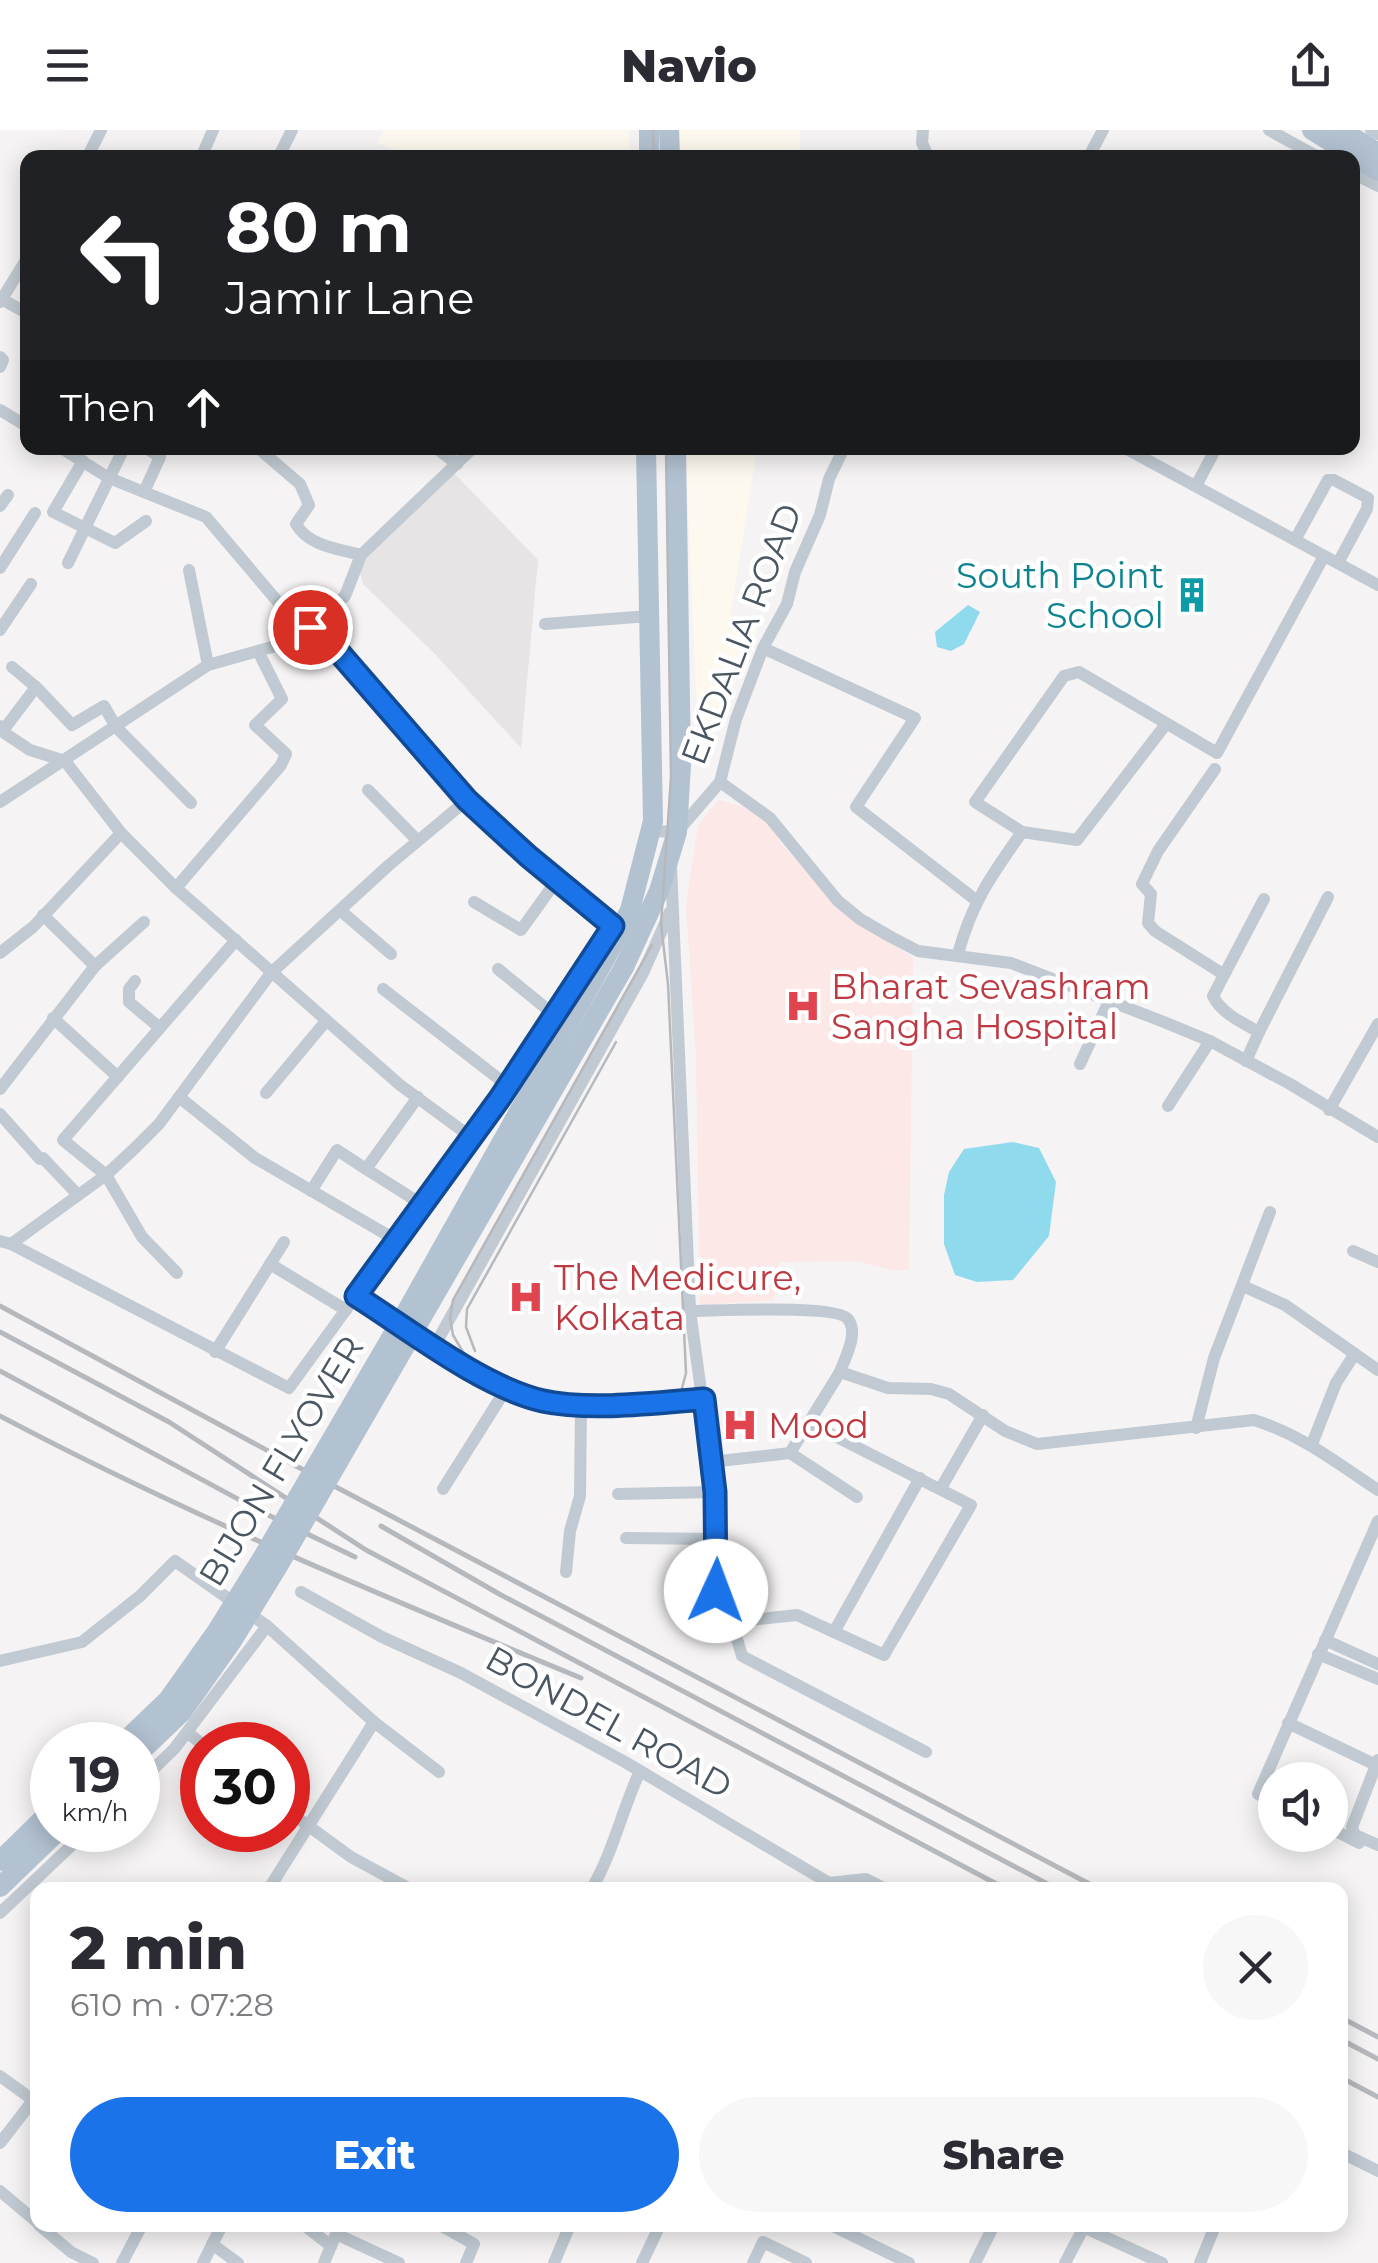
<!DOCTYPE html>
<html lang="en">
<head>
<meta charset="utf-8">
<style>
  body { margin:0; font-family:Montserrat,sans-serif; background:#f7f7f7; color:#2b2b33; height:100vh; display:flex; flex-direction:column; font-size:38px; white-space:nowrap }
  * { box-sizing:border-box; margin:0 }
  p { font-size:32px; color:#7c7c81 }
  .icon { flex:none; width:55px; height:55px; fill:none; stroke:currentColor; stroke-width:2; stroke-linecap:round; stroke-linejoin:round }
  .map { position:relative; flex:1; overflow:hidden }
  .side { position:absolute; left:30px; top:1752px; width:1318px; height:350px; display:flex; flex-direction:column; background:#fff; border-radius:20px; box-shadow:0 5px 25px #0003 }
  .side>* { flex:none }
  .guide { position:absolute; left:20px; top:20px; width:1340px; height:305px; border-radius:20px; box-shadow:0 5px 25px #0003; background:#202124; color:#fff; overflow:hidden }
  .fabs { position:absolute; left:1258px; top:1632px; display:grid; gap:20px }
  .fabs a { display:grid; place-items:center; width:90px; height:90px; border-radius:50%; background:#fff; box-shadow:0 5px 25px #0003; font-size:50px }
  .speed { position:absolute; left:30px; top:1592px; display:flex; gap:20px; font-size:50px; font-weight:700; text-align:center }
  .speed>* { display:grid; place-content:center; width:130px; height:130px; border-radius:50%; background:#fff; box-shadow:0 5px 25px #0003; line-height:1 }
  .speed small { font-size:25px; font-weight:400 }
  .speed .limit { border:15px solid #d22; background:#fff; color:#111 }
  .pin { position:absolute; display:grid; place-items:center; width:85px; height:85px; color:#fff; margin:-42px; border:5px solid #fff; border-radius:50%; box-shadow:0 2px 10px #0007 }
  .me { position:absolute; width:110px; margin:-55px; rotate:2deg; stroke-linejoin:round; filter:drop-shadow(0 0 8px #0008) }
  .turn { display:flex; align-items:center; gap:35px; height:210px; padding:0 40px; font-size:45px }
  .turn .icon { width:130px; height:130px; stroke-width:2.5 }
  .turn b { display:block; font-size:70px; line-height:85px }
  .then { display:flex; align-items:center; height:95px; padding:0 40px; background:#0003; gap:20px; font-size:38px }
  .round { display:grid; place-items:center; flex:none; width:105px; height:105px; border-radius:52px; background:#f7f7f7 }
  .head { display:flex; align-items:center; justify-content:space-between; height:170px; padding:0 40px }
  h1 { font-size:60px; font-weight:800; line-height:75px }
  .cta { display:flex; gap:20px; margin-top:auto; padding:20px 40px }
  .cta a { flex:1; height:115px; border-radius:60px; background:#1a73e8; color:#fff; font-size:40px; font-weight:800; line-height:115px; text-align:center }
  .cta a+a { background:#f7f7f7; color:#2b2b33 }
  header { display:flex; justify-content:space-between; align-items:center; height:130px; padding:0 40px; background:#fff; font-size:45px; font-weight:800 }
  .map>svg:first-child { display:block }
  .commercial { fill:#fdf9ef }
  .education { fill:#e6e4e5 }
  .medical { fill:#fce8e6 }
  .water { fill:#90daee }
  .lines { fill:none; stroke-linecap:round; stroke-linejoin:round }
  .minor { stroke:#c1cad2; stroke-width:12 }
  .primary { stroke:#b3c2d1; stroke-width:20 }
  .tram { stroke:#b5b8bd; stroke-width:2.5 }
  .rail { stroke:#b5b8bd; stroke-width:5 }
  .primary-bridge { stroke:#b3c2d1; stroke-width:20 }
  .route-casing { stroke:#114b97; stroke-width:25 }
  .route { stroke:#1a73e8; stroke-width:18 }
  .labels { text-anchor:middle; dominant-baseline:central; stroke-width:9; stroke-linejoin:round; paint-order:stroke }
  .culture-label { font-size:35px; fill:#0d838f; stroke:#fff; text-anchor:end }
  .street-label { font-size:35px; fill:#4a5661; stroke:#fff }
  .health-label { font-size:35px; fill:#be3a42; stroke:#fff; text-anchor:start }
</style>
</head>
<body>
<header><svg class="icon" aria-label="menu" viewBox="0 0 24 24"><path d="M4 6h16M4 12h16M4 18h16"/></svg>Navio<svg class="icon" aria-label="share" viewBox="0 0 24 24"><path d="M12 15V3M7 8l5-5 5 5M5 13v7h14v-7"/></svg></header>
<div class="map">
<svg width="1378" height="2133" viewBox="0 0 1378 2133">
  <rect width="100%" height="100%" fill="#f5f3f3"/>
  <g class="commercial">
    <polygon points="384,0 629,0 629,27 415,27 377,13"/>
    <rect x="680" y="0" width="120" height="27"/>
    <polygon points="685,318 757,318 730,489 760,493 741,540 699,621"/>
  </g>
  <polygon class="education" points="452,341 538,430 521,618 434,523 363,454 355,424"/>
  <polygon class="medical" points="718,670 741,676 770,693 782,715 855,792 913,827 909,1140 892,1140 856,1131 779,1132 774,1170 700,1175 696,925 686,775 698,696"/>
  <g class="water">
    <polygon points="968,475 980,482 964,514 951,521 937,517 935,502"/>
    <polygon points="1013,1012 1039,1018 1056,1052 1049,1106 1013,1150 977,1152 955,1145 944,1114 944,1065 949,1042 964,1019"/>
  </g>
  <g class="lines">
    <g class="minor">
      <polyline points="923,0 922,13 929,28"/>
      <polyline points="1269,0 1320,28"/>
      <polyline points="1371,0 1378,4"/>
      <polyline points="87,28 101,0"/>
      <polyline points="201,28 213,0"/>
      <polyline points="278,28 292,0"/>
      <polyline points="1088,28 1103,0"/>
      <polyline points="1352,43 1378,56"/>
      <polyline points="0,168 28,184"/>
      <polyline points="0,172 28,127"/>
      <polyline points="0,227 3,230 0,237"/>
      <polyline points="0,280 28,297"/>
      <polyline points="61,318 109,348 206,387 289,485 329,511 467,670 528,726 619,800"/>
      <path d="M258,318l42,36 9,21 -13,19c12,22 43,25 65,31"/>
      <polyline points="436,318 457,334"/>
      <polyline points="1125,318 1378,455"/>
      <polyline points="83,331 53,382 115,413 146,391"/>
      <polyline points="1196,356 1216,318"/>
      <polyline points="144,362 160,327 146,318"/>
      <polyline points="0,376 8,365"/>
      <polyline points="1295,410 1328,350 1334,350 1368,368 1367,379 1338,433"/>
      <polyline points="68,433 124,318"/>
      <polyline points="0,438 35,383"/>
      <polyline points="189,440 208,535"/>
      <polyline points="545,494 649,486"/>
      <polyline points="0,500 31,454"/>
      <polyline points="763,518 915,588 856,677 977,771"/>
      <polyline points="12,537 36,557 72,595 104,576 116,597 191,673"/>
      <polyline points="0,596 5,598 36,557"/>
      <polyline points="0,600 30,620 65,631 121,703 176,758 400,955 471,1007"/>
      <polyline points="1215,639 1158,721 1142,754 1151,764 1148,793 1155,801 1223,844"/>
      <polyline points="720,652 770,688 838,771 860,789 891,807 918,821 1011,833 1164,892 1210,911 1290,954 1378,1007"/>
      <polyline points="368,660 417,710"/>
      <polyline points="0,672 208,535 279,515 310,497 345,466 361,425 473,318"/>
      <polyline points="652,701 677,702 720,652 736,589 763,518 787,474 795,442 820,385 829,349 844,318"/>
      <polyline points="1022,702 975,672 1064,546 1079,542 1217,623 1324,426"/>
      <polyline points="671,736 690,1181 715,1362 717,1441 714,1482 732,1492 797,1485 884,1525 971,1375 807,1292"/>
      <polyline points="176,758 281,635 286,624 255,595 282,569 258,521"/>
      <polyline points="474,772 521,800 557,750"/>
      <polyline points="341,781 391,824"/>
      <polyline points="43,785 95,836"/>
      <polyline points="0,823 33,797 121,703"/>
      <path d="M958,824c14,-52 33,-78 64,-122l55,8 89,-116"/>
      <polyline points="498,839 553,884"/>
      <polyline points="135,851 129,859 129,872 160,898"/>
      <polyline points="383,859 508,956"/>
      <polyline points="53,888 118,947"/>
      <polyline points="1259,902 1328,767"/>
      <path d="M1246,931l13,-29c-16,-9 -37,-18 -46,-36l51,-97"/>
      <polyline points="1080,934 1110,869"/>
      <polyline points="0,959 95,836 144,792"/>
      <polyline points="266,963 326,891"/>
      <polyline points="179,967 255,1028 396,1110"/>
      <polyline points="418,967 366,1039 423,1075"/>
      <polyline points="1168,976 1210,911"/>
      <polyline points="1329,980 1378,894"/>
      <polyline points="0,984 40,1029 43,1028 78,1065"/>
      <polyline points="311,1061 337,1020 366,1039"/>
      <polyline points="0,1111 11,1114 289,1258 500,968 609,802"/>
      <polyline points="11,1114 106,1045 135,1018 159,994 271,843 389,735 467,670"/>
      <polyline points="1353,1121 1378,1132"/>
      <polyline points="270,1134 346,1180"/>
      <polyline points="177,1143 142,1107 106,1045 63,1010 236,810"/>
      <polyline points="1243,1156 1285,1175 1378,1240"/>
      <path d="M356,1166c54,34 126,91 187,105 47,10 112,2 161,-2"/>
      <path d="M690,1181c24,0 147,-7 158,8 11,15 -3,38 -8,53l48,16 43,1 18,5 56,37 32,13 217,-24c48,15 83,43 124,70"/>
      <polyline points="435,1215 643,843 670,782"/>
      <polyline points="215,1222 284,1112"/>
      <polyline points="1196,1298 1214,1228 1270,1082"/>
      <polyline points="1312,1314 1336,1253 1354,1225"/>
      <polyline points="790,1323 857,1367"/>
      <polyline points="711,1332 790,1323 840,1242"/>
      <polyline points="941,1358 983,1285"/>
      <polyline points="443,1359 506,1259"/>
      <polyline points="618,1364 715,1362"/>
      <polyline points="626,1408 717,1409"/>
      <polyline points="566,1442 570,1401 580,1366 581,1274"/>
      <polyline points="301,1462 382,1507 461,1543 625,1632 829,1753 866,1749 888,1760"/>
      <polyline points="732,1492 742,1526 926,1622"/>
      <polyline points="834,1502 920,1348"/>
      <polyline points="1325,1510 1378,1534"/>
      <polyline points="1318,1524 1378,1549"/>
      <polyline points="0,1531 82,1512 140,1466 175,1431 267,1496 374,1592 439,1642"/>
      <polyline points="1288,1593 1376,1635 1378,1630"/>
      <polyline points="187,1602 267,1496"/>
      <polyline points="1376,1635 1352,1697 1355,1705 1378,1715"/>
      <polyline points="138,1654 174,1619 187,1602 203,1615"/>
      <polyline points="1275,1672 1258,1664 1378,1391"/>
      <polyline points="288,1681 351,1727 412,1760"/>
      <polyline points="1330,1698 1359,1713"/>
      <polyline points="268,1760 374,1592"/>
      <path d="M591,1760c22,-37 31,-80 49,-119"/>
      <polyline points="0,1783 88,1700"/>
      <polyline points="0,1946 33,1970"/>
      <polyline points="0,2013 38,1964"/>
      <polyline points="1340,2022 1378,2041"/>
      <polyline points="0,2061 38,2093"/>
      <polyline points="39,2095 71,2122 93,2133"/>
      <polyline points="304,2095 331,2116"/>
      <polyline points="440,2095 474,2114 466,2133"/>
      <polyline points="831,2095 909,2133"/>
      <polyline points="1079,2095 1162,2133"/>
      <polyline points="212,2114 238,2133"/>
      <polyline points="122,2133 142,2095"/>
      <polyline points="203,2133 222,2095"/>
      <polyline points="324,2133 336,2104 399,2133"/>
      <polyline points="554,2133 570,2095"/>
      <polyline points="642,2133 660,2095"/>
      <polyline points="753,2133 763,2112 806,2133"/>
      <polyline points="975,2133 994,2095"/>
      <polyline points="1065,2133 1084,2097"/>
      <polyline points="1200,2133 1215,2096"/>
    </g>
    <g class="primary">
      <polyline points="649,0 649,28"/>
      <polyline points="669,0 670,28"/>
      <polyline points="1312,0 1378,41"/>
      <polyline points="1341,0 1378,23"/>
      <polyline points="606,827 630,780 653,691 646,318"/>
      <polyline points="624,837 659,761 677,702 681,635 676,318"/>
      <polyline points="0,1731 52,1680"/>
      <polyline points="0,1757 59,1700"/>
    </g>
    <g class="tram">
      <polyline points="653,0 654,28"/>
      <polyline points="652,815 453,1170 450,1188 453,1205 463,1222 514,1265 555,1283 659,1281 680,1266 686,1243 668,854 661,794 671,647 666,318"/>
      <polyline points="475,1221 466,1197 467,1179 616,912"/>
    </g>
    <g class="rail">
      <polyline points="0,1176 298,1337 1101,1760"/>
      <polyline points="0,1202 169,1292 366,1420 1008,1760"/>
      <polyline points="0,1241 262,1382 355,1427"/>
      <path d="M0,1286c189,100 385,181 581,262"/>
      <polyline points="381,1396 501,1465 1059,1760"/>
      <polyline points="1340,1887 1378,1907"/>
      <polyline points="1340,1909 1378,1929"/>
      <polyline points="1340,1947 1378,1967"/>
    </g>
    <g class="primary-bridge">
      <polyline points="121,1615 168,1570 217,1501 263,1427 408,1179 606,827"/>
      <polyline points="138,1624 182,1582 232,1511 278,1436 624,837"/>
    </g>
  </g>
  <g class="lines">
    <defs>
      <path id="route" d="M310,497l20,15 137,158 61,56 85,70 -113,172 -144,198c54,34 126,91 187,105 47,10 112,2 161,-2l11,93 1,99"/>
    </defs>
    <use href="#route" class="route-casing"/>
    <use href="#route" class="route"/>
  </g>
  <defs>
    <symbol id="building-bare" viewBox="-9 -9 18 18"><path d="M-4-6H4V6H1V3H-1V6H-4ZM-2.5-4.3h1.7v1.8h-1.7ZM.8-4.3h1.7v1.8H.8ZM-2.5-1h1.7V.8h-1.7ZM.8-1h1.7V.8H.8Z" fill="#0f9aa8" stroke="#fff" stroke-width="2.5" paint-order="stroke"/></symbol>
    <symbol id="hospital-bare" viewBox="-9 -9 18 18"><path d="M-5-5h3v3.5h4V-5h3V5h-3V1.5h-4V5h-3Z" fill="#e0444e" stroke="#fff" stroke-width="2.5" paint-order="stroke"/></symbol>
  </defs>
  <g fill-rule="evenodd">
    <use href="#building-bare" x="1167" y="440" width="50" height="50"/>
    <use href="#hospital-bare" x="778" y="851" width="50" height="50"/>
    <use href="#hospital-bare" x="501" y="1142" width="50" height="50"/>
    <use href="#hospital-bare" x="715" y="1270" width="50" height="50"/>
  </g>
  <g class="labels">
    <g class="culture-label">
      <text x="1164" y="445">South Point<tspan x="1164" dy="40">School</tspan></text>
    </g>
    <g class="street-label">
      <text transform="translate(741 504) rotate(-69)">EKDALIA ROAD</text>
      <text transform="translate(281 1331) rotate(-59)">BIJON FLYOVER</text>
      <text transform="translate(609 1592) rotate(29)">BONDEL ROAD</text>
    </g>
    <g class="health-label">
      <text x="831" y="856">Bharat Sevashram<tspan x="831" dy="40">Sangha Hospital</tspan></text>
      <text x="554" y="1147">The Medicure,<tspan x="554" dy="40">Kolkata</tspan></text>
      <text x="768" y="1295">Mood</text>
    </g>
  </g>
</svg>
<div class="fabs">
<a><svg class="icon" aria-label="sound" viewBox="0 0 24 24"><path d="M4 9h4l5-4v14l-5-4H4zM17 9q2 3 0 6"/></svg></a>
</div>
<div class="speed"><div>19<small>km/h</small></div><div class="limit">30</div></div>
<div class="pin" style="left:310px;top:497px;background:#d93025"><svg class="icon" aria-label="arrive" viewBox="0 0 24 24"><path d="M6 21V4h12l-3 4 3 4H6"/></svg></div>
<svg class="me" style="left:716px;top:1461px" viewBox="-20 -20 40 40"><circle r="19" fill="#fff"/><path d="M0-13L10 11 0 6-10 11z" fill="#1a73e8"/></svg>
<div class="guide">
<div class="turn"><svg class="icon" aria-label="left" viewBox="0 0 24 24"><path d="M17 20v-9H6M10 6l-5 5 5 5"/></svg><div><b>80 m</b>Jamir Lane</div></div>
<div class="then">Then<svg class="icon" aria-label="ahead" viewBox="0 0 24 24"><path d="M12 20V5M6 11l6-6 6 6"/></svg></div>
</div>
<section class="side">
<div class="head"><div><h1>2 min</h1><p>610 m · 07:28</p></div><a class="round"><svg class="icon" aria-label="close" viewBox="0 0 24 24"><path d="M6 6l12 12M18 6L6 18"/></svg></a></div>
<div class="cta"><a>Exit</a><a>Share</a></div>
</section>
</div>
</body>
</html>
